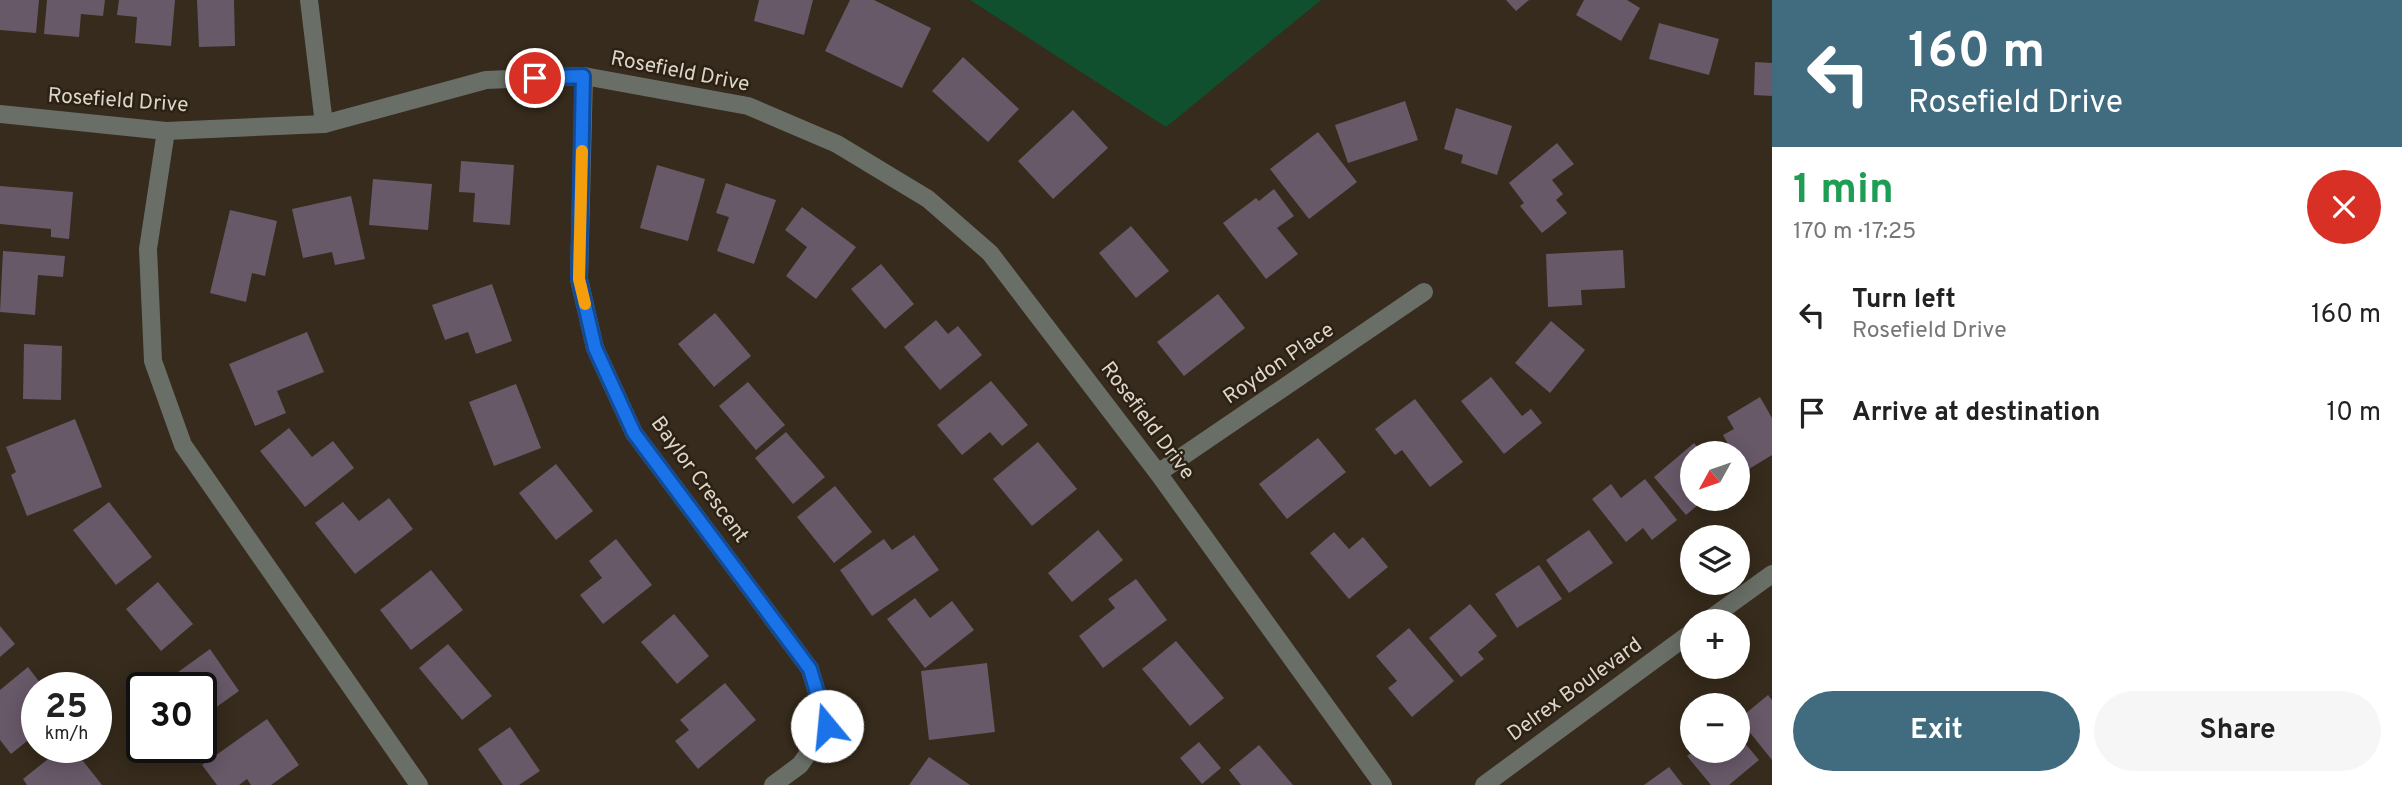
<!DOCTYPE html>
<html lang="en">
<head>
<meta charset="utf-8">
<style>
  body { margin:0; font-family:Overpass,sans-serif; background:#f6f6f6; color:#222; height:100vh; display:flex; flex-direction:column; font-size:26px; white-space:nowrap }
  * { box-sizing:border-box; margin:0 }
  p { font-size:23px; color:#767676 }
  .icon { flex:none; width:38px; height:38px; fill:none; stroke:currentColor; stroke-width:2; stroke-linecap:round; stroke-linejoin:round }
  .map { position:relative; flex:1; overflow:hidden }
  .side { display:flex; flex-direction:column; background:#fff; width:630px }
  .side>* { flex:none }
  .banner { background:#416b7e; color:#fff; overflow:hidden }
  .needle { width:46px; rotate:230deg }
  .fabs { position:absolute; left:1680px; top:441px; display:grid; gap:14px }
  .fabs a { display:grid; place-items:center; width:70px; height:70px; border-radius:50%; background:#fff; box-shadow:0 4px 18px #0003; font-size:35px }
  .speed { position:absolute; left:21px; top:672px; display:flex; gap:14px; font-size:35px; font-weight:700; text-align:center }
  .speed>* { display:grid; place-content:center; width:91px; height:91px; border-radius:50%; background:#fff; box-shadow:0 4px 18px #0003; line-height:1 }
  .speed small { font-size:18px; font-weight:400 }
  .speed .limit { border:4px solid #111; border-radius:10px; background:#fff; color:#111 }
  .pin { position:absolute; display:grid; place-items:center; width:60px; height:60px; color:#fff; margin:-30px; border:4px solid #fff; border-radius:50%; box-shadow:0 2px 7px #0007 }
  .me { position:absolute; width:77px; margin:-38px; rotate:343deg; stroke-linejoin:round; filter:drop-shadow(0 0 5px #0008) }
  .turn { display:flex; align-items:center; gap:24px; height:147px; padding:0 21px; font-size:32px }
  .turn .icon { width:91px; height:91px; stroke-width:2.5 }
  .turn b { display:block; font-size:49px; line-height:60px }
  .round { display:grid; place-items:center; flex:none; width:74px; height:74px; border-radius:37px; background:#f6f6f6 }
  .summary { display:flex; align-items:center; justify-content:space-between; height:119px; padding:0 21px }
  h1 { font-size:42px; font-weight:700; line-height:52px; color:#1e9e55 }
  .button { display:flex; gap:14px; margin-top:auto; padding:14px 21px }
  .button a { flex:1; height:80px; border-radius:42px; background:#416b7e; color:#fff; font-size:28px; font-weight:700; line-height:80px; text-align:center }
  .button a+a { background:#f6f6f6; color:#222 }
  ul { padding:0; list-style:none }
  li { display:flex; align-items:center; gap:21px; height:98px; padding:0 21px }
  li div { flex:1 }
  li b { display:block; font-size:26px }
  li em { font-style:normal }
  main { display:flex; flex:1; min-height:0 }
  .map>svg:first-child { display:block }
  .green { fill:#11502e }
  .building { fill:#685968 }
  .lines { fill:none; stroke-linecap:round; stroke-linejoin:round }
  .minor { stroke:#696f67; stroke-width:18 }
  .route-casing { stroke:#114b97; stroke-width:18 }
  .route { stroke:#1a73e8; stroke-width:12 }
  .slow { stroke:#f59e0b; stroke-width:12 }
  .labels { text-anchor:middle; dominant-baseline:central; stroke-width:5; stroke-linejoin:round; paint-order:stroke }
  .street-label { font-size:21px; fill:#dcd5cb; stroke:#2c2112 }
</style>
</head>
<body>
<main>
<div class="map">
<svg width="1772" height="785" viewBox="0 0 1772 785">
  <rect width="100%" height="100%" fill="#362b1c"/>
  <polygon class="green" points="970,0 1321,0 1166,127"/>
  <g class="building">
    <polygon points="0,0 39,0 36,33 0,30"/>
    <polygon points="47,0 105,0 103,16 81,14 79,37 44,34"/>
    <polygon points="119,0 175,0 171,46 135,43 137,17 117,15"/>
    <polygon points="197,0 234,0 235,46 199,47"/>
    <polygon points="759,0 813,0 804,35 754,21"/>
    <polygon points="850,0 874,0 931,28 902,88 825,51"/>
    <polygon points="1506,0 1529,0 1516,11"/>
    <polygon points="1584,0 1627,0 1640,8 1621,41 1576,15"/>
    <polygon points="1659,23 1719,39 1709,75 1649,59"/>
    <polygon points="963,57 1019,109 988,142 932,91"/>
    <polygon points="1755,62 1772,63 1772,96 1754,95"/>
    <polygon points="1405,101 1418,140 1348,163 1335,125"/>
    <polygon points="1456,108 1512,126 1497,175 1461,163 1463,155 1444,149"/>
    <polygon points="1073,110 1108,148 1053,199 1018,161"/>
    <polygon points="1318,132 1357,182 1309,219 1270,169"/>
    <polygon points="1557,143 1574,164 1552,180 1563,194 1556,200 1567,213 1542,233 1520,206 1524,203 1509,183"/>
    <polygon points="461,161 514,165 510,225 473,222 475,193 459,192"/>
    <polygon points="657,165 705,179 688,241 640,228"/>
    <polygon points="373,179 432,184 428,230 369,225"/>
    <polygon points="726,183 776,200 754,264 717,251 729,217 716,213"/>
    <polygon points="0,186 73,192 69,239 51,237 51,229 0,224"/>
    <polygon points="1274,189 1294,216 1277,228 1298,254 1266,279 1223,223 1256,198 1259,201"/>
    <polygon points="351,196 365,259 335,265 332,252 303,258 292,209"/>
    <polygon points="802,207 856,247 816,299 786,276 807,247 785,230"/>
    <polygon points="230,210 277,221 265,276 252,273 246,302 210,293"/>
    <polygon points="1131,226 1169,271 1136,298 1099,253"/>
    <polygon points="1623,250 1625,288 1581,290 1582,305 1548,307 1546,254"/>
    <polygon points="3,251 65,256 63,277 38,275 35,315 0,312"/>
    <polygon points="881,264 914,304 885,329 851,289"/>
    <polygon points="492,284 512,341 476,354 468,332 445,340 432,305"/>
    <polygon points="1218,294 1245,328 1184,376 1157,342"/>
    <polygon points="715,313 751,356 714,387 678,344"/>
    <polygon points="936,320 948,334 958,326 982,355 940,390 904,347"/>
    <polygon points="1551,321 1585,350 1550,393 1515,363"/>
    <polygon points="307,332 324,372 277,391 286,413 255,426 229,364"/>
    <polygon points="24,344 62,346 61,400 23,399"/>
    <polygon points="1491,377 1522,416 1531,409 1542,423 1504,454 1461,401"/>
    <polygon points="991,381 1028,425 1002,446 990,432 962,455 937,425"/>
    <polygon points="748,382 785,425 756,450 719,406"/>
    <polygon points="516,384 541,448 494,466 469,402"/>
    <polygon points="1760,397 1772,418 1772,455 1744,472 1738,461 1738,453 1733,453 1723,435 1734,429 1727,417"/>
    <polygon points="1415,399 1463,462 1430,487 1402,450 1395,455 1375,429"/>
    <polygon points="75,419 102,487 27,516 11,475 16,472 6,447"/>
    <polygon points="289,428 312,457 333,441 354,468 305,507 260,451"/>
    <polygon points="786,432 825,477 793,504 755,458"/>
    <polygon points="1318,438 1346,472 1287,519 1259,484"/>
    <polygon points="1038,442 1077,489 1032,526 993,479"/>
    <polygon points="1694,443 1703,453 1692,453 1692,499 1705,499 1686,515 1654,477"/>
    <polygon points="556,464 593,511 556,540 519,493"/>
    <polygon points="1645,479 1677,520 1652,540 1643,528 1626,542 1592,499 1611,484 1621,498"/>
    <polygon points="835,486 872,532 834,563 797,517"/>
    <polygon points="389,498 413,529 355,574 315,523 343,502 359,521"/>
    <polygon points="109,502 152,557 116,585 73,530"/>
    <polygon points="1098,530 1123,560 1072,602 1048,573"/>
    <polygon points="1589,530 1613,563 1569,593 1546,560"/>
    <polygon points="1334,532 1349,549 1363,537 1388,567 1349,599 1310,553"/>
    <polygon points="914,535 939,570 872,616 840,570 884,539 892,550"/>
    <polygon points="616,539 652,585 603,624 580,595 602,578 589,561"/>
    <polygon points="1539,565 1562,599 1517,628 1495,594"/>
    <polygon points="431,570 463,610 411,650 380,610"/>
    <polygon points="1136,579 1167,620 1103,668 1079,636 1115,608 1108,599"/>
    <polygon points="158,582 193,624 161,651 126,609"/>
    <polygon points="915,598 930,618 952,601 974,630 925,668 887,619"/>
    <polygon points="1470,604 1497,636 1478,652 1484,659 1461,677 1429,638"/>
    <polygon points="674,614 709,656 677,684 641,642"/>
    <polygon points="0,626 15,644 0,657"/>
    <polygon points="1409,628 1454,681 1412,717 1388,688 1397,681 1376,656"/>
    <polygon points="1176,641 1224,698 1190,726 1142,669"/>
    <polygon points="448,644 492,696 462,720 419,668"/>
    <polygon points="210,649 239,691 201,718 201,688 156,688"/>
    <polygon points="987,663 995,732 929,740 921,671"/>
    <polygon points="28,667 44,688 37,688 37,733 11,754 0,740 0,690"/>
    <polygon points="725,683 756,720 698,769 675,741 689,730 680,720"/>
    <polygon points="1768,695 1772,700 1772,760 1739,719"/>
    <polygon points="267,719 299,765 271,785 251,785 247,779 239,785 217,785 202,765"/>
    <polygon points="510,727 540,771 519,785 503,785 478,749"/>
    <polygon points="1738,735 1759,760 1729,785 1711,785 1687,756 1694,751 1738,751"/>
    <polygon points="1199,742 1221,768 1202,784 1180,758"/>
    <polygon points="1259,745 1293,785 1241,785 1229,770"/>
    <polygon points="63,747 72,747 102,785 27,785 23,779"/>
    <polygon points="929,757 970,785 909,785"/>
    <polygon points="1669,767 1683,785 1644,785"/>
  </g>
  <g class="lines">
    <g class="minor">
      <polyline points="309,0 324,124"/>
      <polyline points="584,76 579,279 595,348 634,433 810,669 827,726 800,765 773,785"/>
      <polyline points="0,114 166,131 324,124 486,80 584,76 748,106 837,144 928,199 990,253 1158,473 1383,785"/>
      <polyline points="166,131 148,249 153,361 183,445 419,785"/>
      <polyline points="1158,473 1424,292"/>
      <polyline points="1707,621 1772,574"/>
      <polyline points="1484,785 1692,632"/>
    </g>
  </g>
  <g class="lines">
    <defs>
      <polyline id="route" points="535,78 583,76 579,279 595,348 634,433 810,669 827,726"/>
    </defs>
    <use href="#route" class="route-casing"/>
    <use href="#route" class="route"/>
    <polyline class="slow" points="582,151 579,279 585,304"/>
  </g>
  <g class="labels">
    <g class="street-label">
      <text transform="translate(680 72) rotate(11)">Rosefield Drive</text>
      <text transform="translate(118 101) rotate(4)">Rosefield Drive</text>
      <text transform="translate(1279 364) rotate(-34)">Roydon Place</text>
      <text transform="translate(1147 421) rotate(53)">Rosefield Drive</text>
      <text transform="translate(699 480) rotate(54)">Baylor Crescent</text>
      <text transform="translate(1575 690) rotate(-36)">Delrex Boulevard</text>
    </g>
  </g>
</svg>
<div class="fabs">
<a><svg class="needle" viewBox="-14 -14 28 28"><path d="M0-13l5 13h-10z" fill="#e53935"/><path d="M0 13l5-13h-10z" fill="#767676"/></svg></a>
<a><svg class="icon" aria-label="layers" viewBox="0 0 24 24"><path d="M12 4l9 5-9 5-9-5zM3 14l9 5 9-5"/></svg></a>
<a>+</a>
<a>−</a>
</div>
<div class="speed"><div>25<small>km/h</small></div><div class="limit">30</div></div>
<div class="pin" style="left:535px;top:78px;background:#d93025"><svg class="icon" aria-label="arrive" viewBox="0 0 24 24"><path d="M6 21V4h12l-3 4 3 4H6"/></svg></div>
<svg class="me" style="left:827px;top:726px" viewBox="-20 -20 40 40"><circle r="19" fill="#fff"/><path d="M0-13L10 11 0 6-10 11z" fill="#1a73e8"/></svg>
</div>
<section class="side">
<div class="banner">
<div class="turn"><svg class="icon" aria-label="left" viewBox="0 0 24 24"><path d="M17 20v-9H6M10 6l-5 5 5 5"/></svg><div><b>160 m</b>Rosefield Drive</div></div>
</div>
<div class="summary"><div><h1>1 min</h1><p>170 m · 17:25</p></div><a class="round" style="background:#d93025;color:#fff"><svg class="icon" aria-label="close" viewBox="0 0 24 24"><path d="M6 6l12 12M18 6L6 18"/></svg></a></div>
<ul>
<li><svg class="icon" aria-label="left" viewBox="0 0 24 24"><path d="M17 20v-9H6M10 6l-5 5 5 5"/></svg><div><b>Turn left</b><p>Rosefield Drive</p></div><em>160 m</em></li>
<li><svg class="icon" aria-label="arrive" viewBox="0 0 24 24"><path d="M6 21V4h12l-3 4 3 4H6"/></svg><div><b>Arrive at destination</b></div><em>10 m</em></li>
</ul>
<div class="button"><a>Exit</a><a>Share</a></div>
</section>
</main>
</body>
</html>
